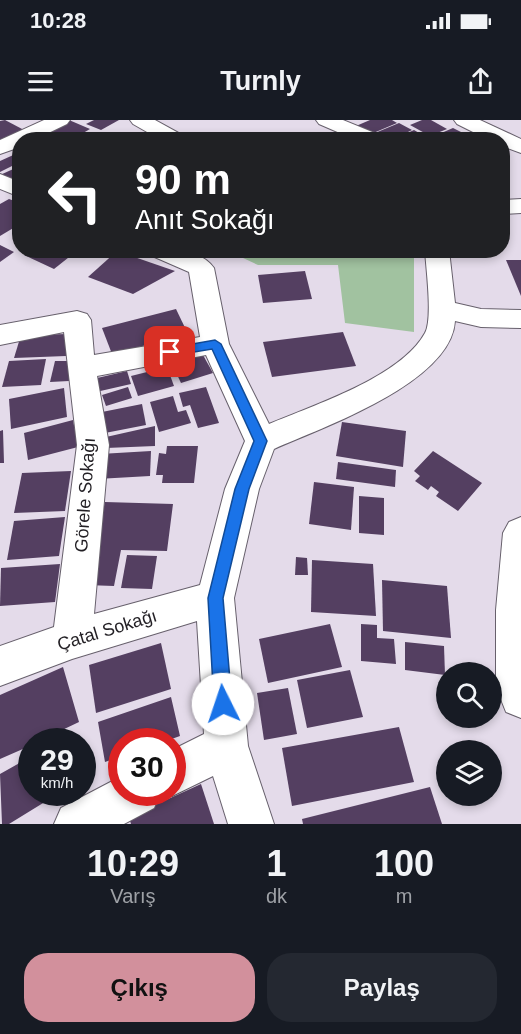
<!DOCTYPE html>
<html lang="tr">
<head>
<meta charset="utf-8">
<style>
  body { margin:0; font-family:Arial,sans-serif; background:#242831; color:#f1f3f6; height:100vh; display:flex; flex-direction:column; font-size:22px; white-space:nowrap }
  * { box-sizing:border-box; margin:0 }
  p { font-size:20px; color:#9ea1a6 }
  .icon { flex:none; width:33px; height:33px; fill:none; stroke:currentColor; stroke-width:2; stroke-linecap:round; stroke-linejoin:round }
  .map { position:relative; height:704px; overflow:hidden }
  .side { display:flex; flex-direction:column; background:#171b24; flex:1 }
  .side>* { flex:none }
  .hud { position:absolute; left:12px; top:12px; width:498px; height:126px; border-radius:24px; box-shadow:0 3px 9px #0003; background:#202124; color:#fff; overflow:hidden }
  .buttons { position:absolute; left:436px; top:542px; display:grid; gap:12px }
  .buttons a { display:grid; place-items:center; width:66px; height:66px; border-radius:50%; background:#171b24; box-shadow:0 3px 9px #0003; font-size:30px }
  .speed { position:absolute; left:18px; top:608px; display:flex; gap:12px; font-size:30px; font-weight:700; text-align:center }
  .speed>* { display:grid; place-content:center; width:78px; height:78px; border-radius:50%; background:#171b24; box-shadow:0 3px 9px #0003; line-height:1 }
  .speed small { font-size:15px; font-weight:400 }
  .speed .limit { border:9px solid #d22; background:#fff; color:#111 }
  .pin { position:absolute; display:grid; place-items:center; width:51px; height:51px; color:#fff; margin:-26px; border-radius:12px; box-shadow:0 3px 9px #0006 }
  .me { position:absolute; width:66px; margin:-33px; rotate:356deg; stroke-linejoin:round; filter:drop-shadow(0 0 4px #0008) }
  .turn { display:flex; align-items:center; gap:21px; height:126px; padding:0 24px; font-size:27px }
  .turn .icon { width:78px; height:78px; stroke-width:2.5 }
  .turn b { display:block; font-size:42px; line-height:51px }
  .eta { display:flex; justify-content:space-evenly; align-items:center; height:102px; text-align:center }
  .eta b { font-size:36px; font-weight:800; line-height:42px }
  .primary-button { display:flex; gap:12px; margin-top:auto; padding:12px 24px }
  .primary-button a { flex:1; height:69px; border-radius:24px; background:#d2909c; color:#111; font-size:24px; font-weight:800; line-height:69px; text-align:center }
  .primary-button a+a { background:#242831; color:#f1f3f6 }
  .status { display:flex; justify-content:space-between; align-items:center; height:42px; padding:0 30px; background:#171b24; direction:ltr }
  .status svg { height:16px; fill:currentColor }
  header { display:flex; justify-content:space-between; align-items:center; height:78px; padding:0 24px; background:#171b24; font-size:27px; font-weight:800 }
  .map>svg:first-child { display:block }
  .green { fill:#a1c2a0 }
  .building { fill:#543f61 }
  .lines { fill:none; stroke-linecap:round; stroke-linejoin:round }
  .minor-casing { stroke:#67606c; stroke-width:2 }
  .minor { fill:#fff; fill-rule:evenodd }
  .route { fill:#1a73e8; stroke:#114b97; stroke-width:1.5 }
  .labels { text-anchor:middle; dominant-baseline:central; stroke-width:6; stroke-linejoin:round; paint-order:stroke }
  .street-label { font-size:18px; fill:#221f24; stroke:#fff }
</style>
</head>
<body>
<div class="status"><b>10:28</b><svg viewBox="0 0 49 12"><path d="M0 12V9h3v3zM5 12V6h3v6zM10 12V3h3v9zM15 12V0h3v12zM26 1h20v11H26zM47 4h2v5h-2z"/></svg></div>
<header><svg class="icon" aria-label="menu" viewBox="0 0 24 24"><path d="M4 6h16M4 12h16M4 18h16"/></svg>Turnly<svg class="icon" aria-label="share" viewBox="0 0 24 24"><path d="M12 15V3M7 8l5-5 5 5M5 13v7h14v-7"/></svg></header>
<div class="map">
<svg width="521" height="704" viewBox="0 0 521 704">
  <rect width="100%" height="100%" fill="#e4dbea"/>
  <polygon class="green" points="228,131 414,131 414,212 345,203 338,145 258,145"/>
  <g class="building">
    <polygon points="5,0 24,10 0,20 0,1"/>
    <polygon points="69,0 90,9 71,20 64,20 46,12"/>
    <polygon points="94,0 119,0 101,10 86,4"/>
    <polygon points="370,0 392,0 397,3 371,14 356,6"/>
    <polygon points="422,0 431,0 447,9 430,16 410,5"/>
    <polygon points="399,3 412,10 394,19 414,10 431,20 387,20 375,13"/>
    <polygon points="453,8 471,17 466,20 436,20 432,17"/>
    <polygon points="20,32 20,42 0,52 0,41"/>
    <polygon points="20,46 20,66 0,55"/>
    <polygon points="9,79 20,83 20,104 0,116 0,84"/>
    <polygon points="0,125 14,132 0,142"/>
    <polygon points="31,130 78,130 54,149 24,135"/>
    <polygon points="117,131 175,151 133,174 88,157"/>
    <polygon points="506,140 521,140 521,176"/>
    <polygon points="305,151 312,179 263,183 258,155"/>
    <polygon points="176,189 188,214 112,234 102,208"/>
    <polygon points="343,212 356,246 272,257 263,222"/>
    <polygon points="71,214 66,236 14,238 21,215"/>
    <polygon points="203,235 213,253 181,263 172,244"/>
    <polygon points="46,239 41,265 2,267 9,241"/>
    <polygon points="55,241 74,241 69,261 50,262"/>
    <polygon points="167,247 174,266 138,276 131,256"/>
    <polygon points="127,251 131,264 96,272 93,259"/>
    <polygon points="128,267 132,278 106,286 102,275"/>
    <polygon points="206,267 219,303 198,308 190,285 183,287 179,273"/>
    <polygon points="64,268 67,297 11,309 9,279"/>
    <polygon points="173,276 178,292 186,290 191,303 159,312 150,282"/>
    <polygon points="142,284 146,305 105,313 102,292"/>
    <polygon points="73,300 78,327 28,340 24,313"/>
    <polygon points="342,302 406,311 403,347 336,336"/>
    <polygon points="155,306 155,326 106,328 106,317"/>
    <polygon points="3,310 4,343 0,343 0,311"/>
    <polygon points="167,326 198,326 194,363 162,363 163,355 156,355 159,333 166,334"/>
    <polygon points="151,331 150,356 97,359 100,334"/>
    <polygon points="433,331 482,363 458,391 436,376 439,372 431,366 428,370 415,361 420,356 414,351"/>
    <polygon points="338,342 396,350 395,367 336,359"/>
    <polygon points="71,351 65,391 14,393 22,353"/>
    <polygon points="314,362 354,367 351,410 309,404"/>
    <polygon points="359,376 384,378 384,415 359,413"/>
    <polygon points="105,382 173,384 167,431 121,430 114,466 86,465"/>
    <polygon points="65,397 59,436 7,440 14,401"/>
    <polygon points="127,435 157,436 152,469 121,468"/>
    <polygon points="296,437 307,438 308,455 295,455"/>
    <polygon points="312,440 373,444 376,496 311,492"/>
    <polygon points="60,444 55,482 0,486 1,448"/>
    <polygon points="382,460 447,466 451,518 383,511"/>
    <polygon points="330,504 342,547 268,563 259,519"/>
    <polygon points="361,504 377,505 377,518 394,519 396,544 361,541"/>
    <polygon points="405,522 444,526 445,555 405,550"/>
    <polygon points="161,523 171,569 96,593 89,545"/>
    <polygon points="63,547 79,602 39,621 32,621 32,625 0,639 0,575"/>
    <polygon points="350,550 363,597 307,608 297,560"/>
    <polygon points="288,568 297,614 264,620 257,573"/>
    <polygon points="171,577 180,616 166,621 122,621 122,636 105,642 98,602"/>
    <polygon points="399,607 414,662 292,686 282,628"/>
    <polygon points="32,636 32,672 61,672 9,704 2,704 0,654"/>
    <polygon points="201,664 214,704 131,704 129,697"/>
    <polygon points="430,667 442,704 303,704 302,699"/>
  </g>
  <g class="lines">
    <defs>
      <g id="minor">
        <polygon points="44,0 70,0 67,4 34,20 20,20 20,27 0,34 0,20"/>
        <polygon points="130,0 155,0 184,16 187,20 161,20 133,4"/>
        <polygon points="316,0 343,0 382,16 385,20 356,20 319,4"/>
        <polygon points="454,0 480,0 521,19 521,33 502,26 502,20 489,20 457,4"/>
        <polygon points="0,54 20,62 20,77 0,69"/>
        <polygon points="521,79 521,93 502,94 502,80"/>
        <path d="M147,130c21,0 53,-2 67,18l15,76 40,80c45,-19 132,-47 156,-91 8,-14 1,-65 0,-83h24l6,53 26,6 40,1v18l-40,-1 -26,-6c-4,62 -132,106 -181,128l-15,40 -25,109 14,148 26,78h-46l-15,-48 -41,20 -10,-4h10v-42l32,-16 -7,-113 -125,38 -72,27v-40l54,-19 23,-182 -13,-113 -64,13v-20l77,-14 10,3 4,6 3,35 106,-18 -11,-65 -39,-17zM206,235l39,86 -20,48 -25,96 -106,29 15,-169 -12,-69z"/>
        <polygon points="521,397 521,598 506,592 496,567 496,490 503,413 509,402"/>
        <polygon points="122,656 122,672 161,672 154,688 124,704 54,704 61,688"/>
      </g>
    </defs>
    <use href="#minor" class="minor-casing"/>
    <use href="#minor" class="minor"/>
  </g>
  <polygon class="route" points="215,220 221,224 267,321 249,369 223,478 232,584 229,590 223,592 217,590 214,584 208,478 235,369 254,321 212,229 170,236 165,232 170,228"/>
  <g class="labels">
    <g class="street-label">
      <text transform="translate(85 375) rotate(-86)">Görele Sokağı</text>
      <text transform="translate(107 510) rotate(-17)">Çatal Sokağı</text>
    </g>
  </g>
</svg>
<div class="buttons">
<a><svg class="icon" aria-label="search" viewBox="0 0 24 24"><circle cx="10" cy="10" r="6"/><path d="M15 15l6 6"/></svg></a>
<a><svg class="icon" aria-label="layers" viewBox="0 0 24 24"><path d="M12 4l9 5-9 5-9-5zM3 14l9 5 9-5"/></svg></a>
</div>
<div class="speed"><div>29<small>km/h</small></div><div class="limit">30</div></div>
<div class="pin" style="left:170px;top:232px;background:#d93025"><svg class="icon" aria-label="arrive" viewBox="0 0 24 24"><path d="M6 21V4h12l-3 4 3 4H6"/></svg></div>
<svg class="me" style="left:223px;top:584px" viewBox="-20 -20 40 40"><circle r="19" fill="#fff"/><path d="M0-13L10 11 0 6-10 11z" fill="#1a73e8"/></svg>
<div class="hud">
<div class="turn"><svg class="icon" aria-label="left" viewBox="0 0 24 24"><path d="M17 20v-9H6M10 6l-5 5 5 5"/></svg><div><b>90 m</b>Anıt Sokağı</div></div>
</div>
</div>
<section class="side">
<div class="eta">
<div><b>10:29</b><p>Varış</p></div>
<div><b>1</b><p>dk</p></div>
<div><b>100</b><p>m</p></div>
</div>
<div class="primary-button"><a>Çıkış</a><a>Paylaş</a></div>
</section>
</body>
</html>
